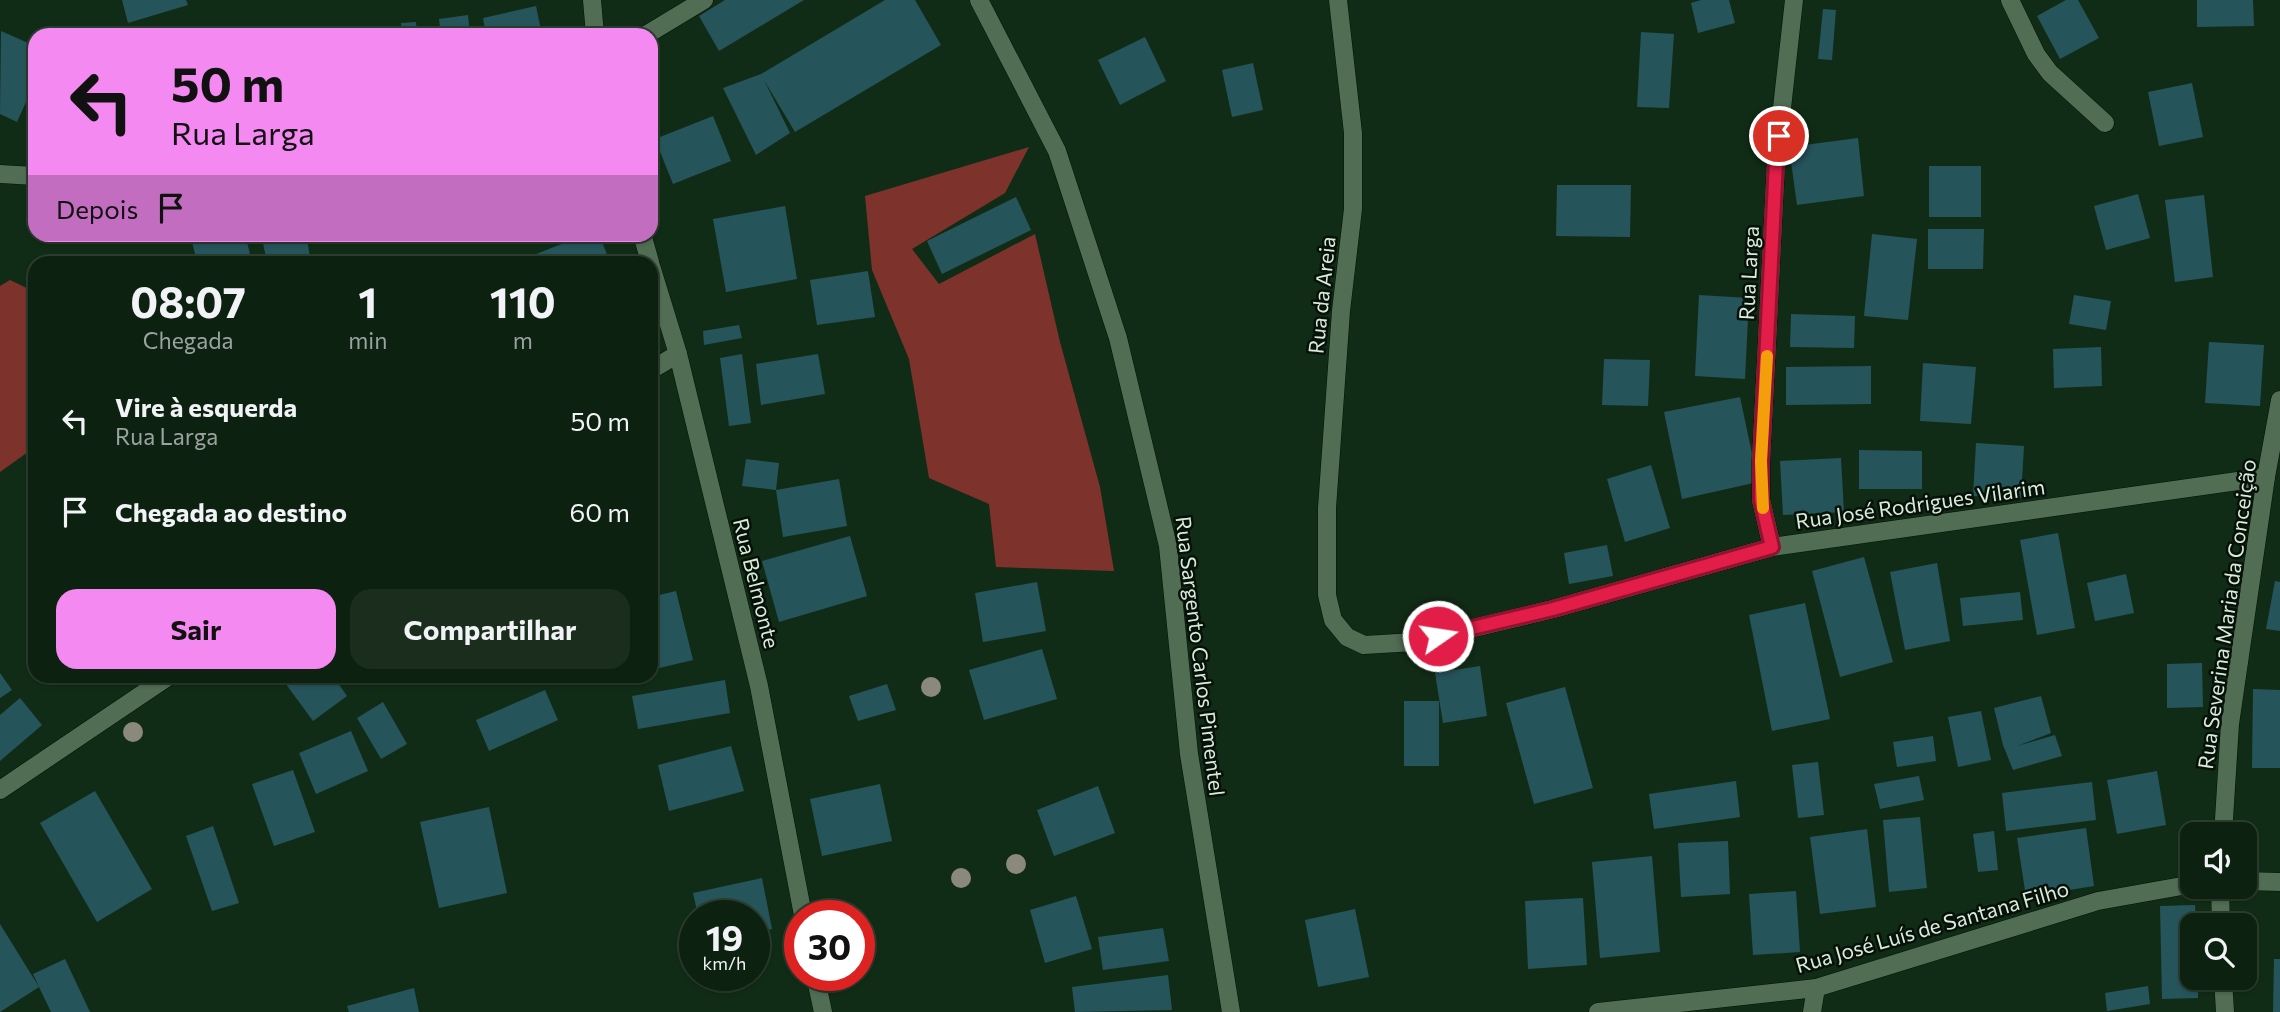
<!DOCTYPE html>
<html lang="pt">
<head>
<meta charset="utf-8">
<style>
  body { margin:0; font-family:Commissioner,sans-serif; background:#1b2e1e; color:#f1f3f6; height:100vh; display:flex; flex-direction:column; font-size:26px; white-space:nowrap }
  * { box-sizing:border-box; margin:0 }
  p { font-size:23px; color:#9aa39f }
  .icon { flex:none; width:38px; height:38px; fill:none; stroke:currentColor; stroke-width:2; stroke-linecap:round; stroke-linejoin:round }
  .map { position:relative; flex:1; overflow:hidden }
  .side { position:absolute; left:28px; top:256px; width:630px; height:427px; display:flex; flex-direction:column; background:#0d2110; border-radius:21px; box-shadow:0 2px 5px #0004,0 0 0 2px #2d3e30 }
  .side>* { flex:none }
  .top-card { position:absolute; left:28px; top:28px; width:630px; height:214px; border-radius:21px; box-shadow:0 2px 5px #0004,0 0 0 2px #2d3e30; background:#f389f1; color:#111; overflow:hidden }
  .fabs { position:absolute; left:2180px; top:822px; display:grid; gap:14px }
  .fabs a { display:grid; place-items:center; width:77px; height:77px; border-radius:14px; background:#0d2110; box-shadow:0 2px 5px #0004,0 0 0 2px #2d3e30; font-size:35px }
  .speed { position:absolute; left:679px; top:900px; display:flex; gap:14px; font-size:35px; font-weight:700; text-align:center }
  .speed>* { display:grid; place-content:center; width:91px; height:91px; border-radius:50%; background:#0d2110; box-shadow:0 2px 5px #0004,0 0 0 2px #2d3e30; line-height:1 }
  .speed small { font-size:18px; font-weight:400 }
  .speed .limit { border:10px solid #d22; background:#fff; color:#111 }
  .pin { position:absolute; display:grid; place-items:center; width:60px; height:60px; color:#fff; margin:-30px; border:4px solid #fff; border-radius:50%; box-shadow:0 2px 7px #0007 }
  .me { position:absolute; width:77px; margin:-38px; rotate:77deg; stroke-linejoin:round; filter:drop-shadow(0 0 5px #0008) }
  .turn { display:flex; align-items:center; gap:24px; height:147px; padding:0 28px; font-size:32px }
  .turn .icon { width:91px; height:91px; stroke-width:2.5 }
  .turn b { display:block; font-size:49px; line-height:60px }
  .then { display:flex; align-items:center; height:66px; padding:0 28px; background:#0003; gap:14px; font-size:26px }
  .eta { display:flex; justify-content:space-evenly; align-items:center; height:119px; text-align:center }
  .eta b { font-size:42px; font-weight:700; line-height:49px }
  .action { display:flex; gap:14px; margin-top:auto; padding:14px 28px }
  .action a { flex:1; height:80px; border-radius:21px; background:#f389f1; color:#111; font-size:28px; font-weight:700; line-height:80px; text-align:center }
  .action a+a { background:#1b2e1e; color:#f1f3f6 }
  ul { padding:0; list-style:none }
  li { display:flex; align-items:center; gap:21px; height:91px; padding:0 28px }
  li div { flex:1 }
  li b { display:block; font-size:26px }
  li em { font-style:normal }
  .map>svg:first-child { display:block }
  .green { fill:#7d332b }
  .building { fill:#26545b }
  .lines { fill:none; stroke-linecap:round; stroke-linejoin:round }
  .minor-casing { stroke:#001402; stroke-width:19 }
  .minor { stroke:#516d54; stroke-width:18 }
  .tree { fill:#8b887c }
  .route-casing { stroke:#92132f; stroke-width:18 }
  .route { stroke:#e11d48; stroke-width:12 }
  .slow { stroke:#f59e0b; stroke-width:12 }
  .labels { text-anchor:middle; dominant-baseline:central; stroke-width:5; stroke-linejoin:round; paint-order:stroke }
  .street-label { font-size:21px; fill:#daeadb; stroke:#061108 }
</style>
</head>
<body>
<div class="map">
<svg width="2280" height="1012" viewBox="0 0 2280 1012">
  <rect width="100%" height="100%" fill="#112c16"/>
  <g class="green">
    <polygon points="1029,147 1005,193 912,249 939,284 1035,234 1060,342 1100,487 1114,571 996,567 989,504 929,478 909,359 872,270 865,196"/>
    <polygon points="10,280 35,292 35,447 0,472 0,286"/>
  </g>
  <g class="building">
    <polygon points="122,0 186,0 188,5 128,23"/>
    <polygon points="725,0 804,0 719,51 699,16"/>
    <polygon points="885,0 915,0 941,45 795,132 764,80 790,133 756,155 723,88 761,74"/>
    <polygon points="1701,0 1729,0 1735,23 1698,33 1691,3"/>
    <polygon points="2066,0 2078,0 2099,38 2060,59 2037,16"/>
    <polygon points="2197,0 2253,0 2254,26 2197,27"/>
    <polygon points="536,6 542,35 486,35 483,18"/>
    <polygon points="1823,9 1836,10 1832,60 1818,59"/>
    <polygon points="468,15 470,35 441,35 439,19"/>
    <polygon points="416,22 417,35 402,35 401,23"/>
    <polygon points="1,31 35,46 35,82 17,122 0,114"/>
    <polygon points="1641,32 1674,34 1669,108 1637,107"/>
    <polygon points="1145,37 1166,81 1120,105 1098,60"/>
    <polygon points="1253,63 1263,110 1232,117 1222,70"/>
    <polygon points="2192,83 2203,137 2159,146 2148,92"/>
    <polygon points="713,116 731,161 673,184 655,139"/>
    <polygon points="1858,138 1864,196 1797,205 1789,147"/>
    <rect x="1929" y="166" width="52" height="51"/>
    <polygon points="1557,185 1631,185 1630,237 1556,236"/>
    <polygon points="2138,194 2150,238 2106,250 2094,206"/>
    <polygon points="2204,195 2213,277 2175,282 2165,200"/>
    <polygon points="1016,197 1031,230 942,274 927,241"/>
    <polygon points="785,206 797,279 726,292 713,219"/>
    <polygon points="1928,229 1984,229 1983,269 1928,269"/>
    <polygon points="190,234 245,234 252,262 197,262"/>
    <polygon points="261,234 306,234 311,262 267,262"/>
    <polygon points="587,234 599,234 610,262 533,262 531,256"/>
    <polygon points="1872,234 1917,239 1908,320 1864,316"/>
    <polygon points="177,254 180,262 149,262"/>
    <polygon points="868,271 875,317 817,325 810,280"/>
    <polygon points="1699,295 1749,298 1745,379 1695,376"/>
    <polygon points="2074,295 2111,301 2106,330 2069,324"/>
    <polygon points="1791,314 1855,316 1854,348 1790,347"/>
    <polygon points="739,325 742,338 704,345 703,331"/>
    <polygon points="2209,342 2264,345 2260,406 2205,403"/>
    <polygon points="2101,347 2102,386 2054,388 2053,349"/>
    <polygon points="742,354 751,423 729,426 720,358"/>
    <polygon points="818,354 825,394 761,405 756,364"/>
    <polygon points="1604,359 1650,360 1648,406 1602,405"/>
    <polygon points="1923,363 1976,367 1971,424 1920,421"/>
    <polygon points="1871,366 1871,404 1786,405 1786,367"/>
    <polygon points="1740,397 1758,482 1682,499 1664,412"/>
    <polygon points="1976,443 2024,446 2021,498 1973,496"/>
    <polygon points="1859,450 1922,451 1922,489 1859,489"/>
    <polygon points="1841,458 1844,512 1783,515 1780,461"/>
    <polygon points="746,459 779,463 776,490 839,479 847,526 783,537 776,490 742,486"/>
    <polygon points="1651,465 1670,528 1625,542 1607,479"/>
    <polygon points="2058,533 2075,628 2037,635 2020,540"/>
    <polygon points="850,536 867,596 779,622 762,561"/>
    <polygon points="1607,545 1613,576 1569,584 1564,553"/>
    <polygon points="1864,557 1893,662 1840,677 1812,571"/>
    <polygon points="1937,563 1950,641 1905,650 1890,572"/>
    <polygon points="2126,574 2134,613 2095,621 2087,583"/>
    <polygon points="2275,581 2280,582 2280,631 2266,629"/>
    <polygon points="1037,582 1046,631 983,642 975,593"/>
    <polygon points="676,591 693,660 651,670 651,597"/>
    <polygon points="2020,592 2023,620 1963,626 1960,598"/>
    <polygon points="1805,603 1830,719 1772,731 1749,615"/>
    <polygon points="1042,649 1057,699 984,720 969,670"/>
    <polygon points="2202,663 2203,707 2167,708 2167,664"/>
    <polygon points="1480,666 1487,716 1443,723 1435,673"/>
    <polygon points="0,673 12,690 0,698"/>
    <polygon points="280,676 333,676 347,696 313,721"/>
    <polygon points="725,680 730,713 638,729 632,696"/>
    <polygon points="887,684 896,710 858,721 849,696"/>
    <polygon points="1565,687 1593,788 1534,804 1506,703"/>
    <polygon points="2253,689 2280,690 2280,768 2252,768"/>
    <polygon points="545,690 558,720 489,751 476,720"/>
    <polygon points="2041,696 2051,733 2017,746 2055,735 2062,756 2013,770 2003,745 1994,708"/>
    <polygon points="20,698 42,725 0,761 0,715"/>
    <rect x="1404" y="701" width="35" height="65"/>
    <polygon points="383,702 407,744 381,759 357,718"/>
    <polygon points="1981,711 1991,760 1958,767 1948,717"/>
    <polygon points="351,731 368,771 316,794 299,753"/>
    <polygon points="1933,736 1936,761 1897,767 1893,742"/>
    <polygon points="731,746 744,791 669,811 658,765"/>
    <polygon points="1818,762 1824,815 1798,818 1792,765"/>
    <polygon points="293,770 315,832 274,846 252,784"/>
    <polygon points="2157,771 2166,825 2117,834 2107,780"/>
    <polygon points="1919,776 1924,800 1880,809 1874,784"/>
    <polygon points="1736,781 1740,817 1654,829 1649,794"/>
    <polygon points="2092,782 2096,820 2006,831 2002,793"/>
    <polygon points="880,784 892,841 822,856 810,799"/>
    <polygon points="1098,786 1115,833 1054,856 1037,810"/>
    <polygon points="95,791 152,889 97,922 40,823"/>
    <polygon points="489,807 507,893 439,908 420,822"/>
    <polygon points="1920,817 1927,888 1889,892 1883,820"/>
    <polygon points="213,826 239,903 212,911 186,836"/>
    <polygon points="2086,828 2094,886 2026,897 2017,838"/>
    <polygon points="1867,829 1876,907 1820,914 1810,837"/>
    <polygon points="1994,831 1998,870 1978,872 1973,834"/>
    <polygon points="1728,841 1730,894 1681,897 1678,843"/>
    <polygon points="1652,856 1660,952 1600,958 1592,862"/>
    <polygon points="762,878 772,929 754,933 754,915 698,915 693,893"/>
    <polygon points="1796,891 1800,952 1753,955 1749,894"/>
    <polygon points="1076,896 1092,949 1045,963 1030,910"/>
    <polygon points="1583,898 1587,965 1528,969 1525,901"/>
    <polygon points="2195,905 2196,926 2193,926 2193,978 2198,978 2198,998 2162,999 2160,906"/>
    <polygon points="1355,909 1369,977 1318,987 1305,920"/>
    <polygon points="0,924 39,987 0,1012"/>
    <polygon points="1163,928 1169,961 1103,970 1098,937"/>
    <polygon points="65,959 90,1012 51,1012 39,987 33,974"/>
    <polygon points="2274,959 2280,959 2280,1012 2273,1012"/>
    <polygon points="1168,975 1172,1010 1075,1012 1072,987"/>
    <polygon points="2148,986 2150,1004 2107,1011 2105,993"/>
    <polygon points="414,988 419,1012 349,1012 347,1006"/>
  </g>
  <g class="lines">
    <defs>
      <g id="minor">
        <polyline points="592,0 595,35"/>
        <polyline points="979,0 1057,151 1118,338 1168,546 1189,754 1231,1012"/>
        <polyline points="1338,0 1353,133 1353,209 1341,311 1327,508 1327,595 1333,620 1347,637 1364,645 1415,642 1553,609 1772,547 2266,477"/>
        <polyline points="2010,0 2036,54 2050,73 2105,123"/>
        <polyline points="646,35 704,0"/>
        <polyline points="0,174 35,176"/>
        <polyline points="642,234 650,262"/>
        <polyline points="651,266 678,354 759,686 803,915"/>
        <polyline points="651,370 678,354"/>
        <polyline points="1772,547 1761,500 1761,461 1776,162 1794,0"/>
        <polyline points="0,790 169,676"/>
        <polyline points="2223,835 2230,724 2266,477 2280,400"/>
        <polyline points="2245,881 2280,882"/>
        <polyline points="2220,887 2221,926"/>
        <polyline points="815,975 823,1012"/>
        <polyline points="2223,978 2225,1012"/>
        <polyline points="1598,1012 1816,988 2098,901 2193,884"/>
        <polyline points="1812,1012 1816,988"/>
      </g>
    </defs>
    <use href="#minor" class="minor-casing"/>
    <use href="#minor" class="minor"/>
  </g>
  <g class="tree">
    <circle cx="931" cy="687" r="10"/>
    <circle cx="133" cy="732" r="10"/>
    <circle cx="1016" cy="864" r="10"/>
    <circle cx="961" cy="878" r="10"/>
  </g>
  <g class="lines">
    <defs>
      <polyline id="route" points="1438,636 1553,609 1772,547 1761,500 1761,461 1776,162 1779,136"/>
    </defs>
    <use href="#route" class="route-casing"/>
    <use href="#route" class="route"/>
    <polyline class="slow" points="1763,508 1761,461 1767,356"/>
  </g>
  <g class="labels">
    <g class="street-label">
      <text transform="translate(1748 273) rotate(-87)">Rua Larga</text>
      <text transform="translate(1321 295) rotate(-84)">Rua da Areia</text>
      <text transform="translate(1920 503) rotate(-8)">Rua José Rodrigues Vilarim</text>
      <text transform="translate(757 583) rotate(76)">Rua Belmonte</text>
      <text transform="translate(2226 614) rotate(-82)">Rua Severina Maria da Conceição</text>
      <text transform="translate(1201 656) rotate(83)">Rua Sargento Carlos Pimentel</text>
      <text transform="translate(1932 926) rotate(-16)">Rua José Luís de Santana Filho</text>
    </g>
  </g>
</svg>
<div class="fabs">
<a><svg class="icon" aria-label="sound" viewBox="0 0 24 24"><path d="M4 9h4l5-4v14l-5-4H4zM17 9q2 3 0 6"/></svg></a>
<a><svg class="icon" aria-label="search" viewBox="0 0 24 24"><circle cx="10" cy="10" r="6"/><path d="M15 15l6 6"/></svg></a>
</div>
<div class="speed"><div>19<small>km/h</small></div><div class="limit">30</div></div>
<div class="pin" style="left:1779px;top:136px;background:#d93025"><svg class="icon" aria-label="arrive" viewBox="0 0 24 24"><path d="M6 21V4h12l-3 4 3 4H6"/></svg></div>
<svg class="me" style="left:1438px;top:636px" viewBox="-20 -20 40 40"><circle r="17" fill="#e11d48" stroke="#fff" stroke-width="3"/><path d="M0-11L8 9 0 5-8 9z" fill="#fff"/></svg>
<div class="top-card">
<div class="turn"><svg class="icon" aria-label="left" viewBox="0 0 24 24"><path d="M17 20v-9H6M10 6l-5 5 5 5"/></svg><div><b>50 m</b>Rua Larga</div></div>
<div class="then">Depois<svg class="icon" aria-label="arrive" viewBox="0 0 24 24"><path d="M6 21V4h12l-3 4 3 4H6"/></svg></div>
</div>
<section class="side">
<div class="eta">
<div><b>08:07</b><p>Chegada</p></div>
<div><b>1</b><p>min</p></div>
<div><b>110</b><p>m</p></div>
</div>
<ul>
<li><svg class="icon" aria-label="left" viewBox="0 0 24 24"><path d="M17 20v-9H6M10 6l-5 5 5 5"/></svg><div><b>Vire à esquerda</b><p>Rua Larga</p></div><em>50 m</em></li>
<li><svg class="icon" aria-label="arrive" viewBox="0 0 24 24"><path d="M6 21V4h12l-3 4 3 4H6"/></svg><div><b>Chegada ao destino</b></div><em>60 m</em></li>
</ul>
<div class="action"><a>Sair</a><a>Compartilhar</a></div>
</section>
</div>
</body>
</html>
